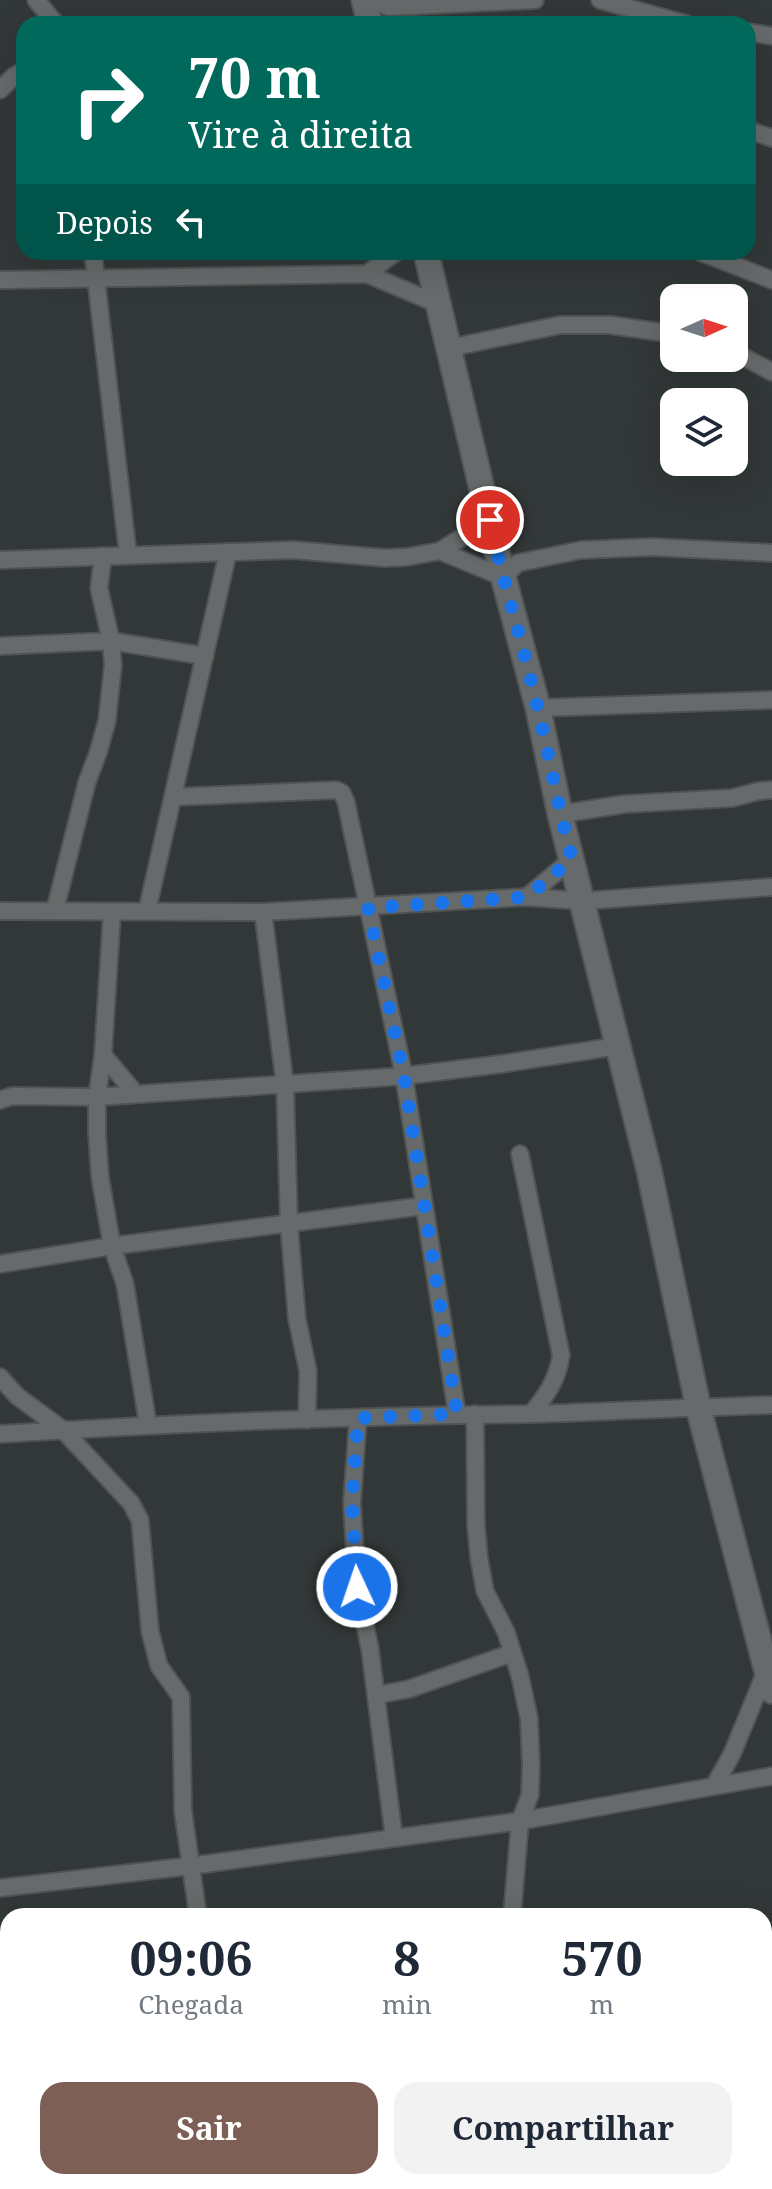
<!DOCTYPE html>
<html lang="pt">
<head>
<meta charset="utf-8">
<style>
  body { margin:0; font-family:"Noto Serif",serif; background:#f2f2f3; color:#1f2937; height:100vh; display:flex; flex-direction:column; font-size:30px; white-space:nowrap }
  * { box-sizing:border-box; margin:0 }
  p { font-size:26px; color:#747a83 }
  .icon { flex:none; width:44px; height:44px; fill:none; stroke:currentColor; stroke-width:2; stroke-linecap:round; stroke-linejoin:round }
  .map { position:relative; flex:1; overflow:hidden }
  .details { position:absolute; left:0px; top:1908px; width:772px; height:282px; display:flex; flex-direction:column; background:#fff; border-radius:24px 24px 0 0; box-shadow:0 8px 32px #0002 }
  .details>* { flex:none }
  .top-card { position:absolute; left:16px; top:16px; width:740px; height:244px; border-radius:24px; box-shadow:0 8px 32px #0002; background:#00695c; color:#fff; overflow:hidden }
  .needle { width:52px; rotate:87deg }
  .tools { position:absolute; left:660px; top:284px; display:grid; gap:16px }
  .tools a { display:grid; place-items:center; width:88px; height:88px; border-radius:16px; background:#fff; box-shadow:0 8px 32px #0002; font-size:40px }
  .pin { position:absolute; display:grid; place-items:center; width:68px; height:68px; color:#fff; margin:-34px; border:4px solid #fff; border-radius:50%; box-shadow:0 2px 8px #0007 }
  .me { position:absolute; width:88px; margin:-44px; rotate:357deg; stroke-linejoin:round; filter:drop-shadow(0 0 6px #0008) }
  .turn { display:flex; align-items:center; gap:28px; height:168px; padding:0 40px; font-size:36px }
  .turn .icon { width:104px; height:104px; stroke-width:2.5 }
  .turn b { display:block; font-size:56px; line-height:68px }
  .then { display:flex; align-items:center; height:76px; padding:0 40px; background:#0003; gap:16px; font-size:30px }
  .eta { display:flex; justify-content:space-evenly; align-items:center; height:136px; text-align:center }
  .eta b { font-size:48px; font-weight:700; line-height:56px }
  .cta { display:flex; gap:16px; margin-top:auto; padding:16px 40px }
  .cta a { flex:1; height:92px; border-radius:24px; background:#7d5f56; color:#fff; font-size:32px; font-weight:700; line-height:92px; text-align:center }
  .cta a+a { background:#f2f2f3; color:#1f2937 }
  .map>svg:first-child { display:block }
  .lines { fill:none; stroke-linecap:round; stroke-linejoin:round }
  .street-casing { stroke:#4f5353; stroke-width:20 }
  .secondary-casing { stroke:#4f5353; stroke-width:28 }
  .street { stroke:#666a6a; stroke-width:16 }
  .secondary { stroke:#666a6a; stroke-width:24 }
  .route { stroke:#1a73e8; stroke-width:14; stroke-dasharray:0 25.2 }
</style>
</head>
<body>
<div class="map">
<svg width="772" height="2189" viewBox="0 0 772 2189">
  <rect width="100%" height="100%" fill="#323737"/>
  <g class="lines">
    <defs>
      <g id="street">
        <polyline points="36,0 56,24"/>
        <polyline points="372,0 389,7 535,0"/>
        <polyline points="600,0 686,24"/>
        <polyline points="748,32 772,36"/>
        <polyline points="0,90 14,76 24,71"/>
        <polyline points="748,130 772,138"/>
        <polyline points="93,252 128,555"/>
        <polyline points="700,252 772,280"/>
        <polyline points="367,274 396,252"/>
        <polyline points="0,280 367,274 438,304"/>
        <polyline points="449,348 560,325 610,325 674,334"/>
        <polyline points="734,352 772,372"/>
        <polyline points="440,551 503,577 518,563 581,550 651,547 772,553"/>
        <polyline points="0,560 294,550 385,558 407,557 440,551 490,520"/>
        <polyline points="0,646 111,641 205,656"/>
        <polyline points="538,708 772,700"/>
        <polyline points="174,797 336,790 342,793 346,802 404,1076 457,1414"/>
        <polyline points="560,814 625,804 732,798 759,791 772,790"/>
        <polyline points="527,897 572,859"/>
        <polyline points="55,910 87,782 98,753 107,721 113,665 111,641 99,588 103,556"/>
        <polyline points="0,911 263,912 527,897 583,901 772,887"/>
        <polyline points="147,911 228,552"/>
        <polyline points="112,912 103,1055 97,1097 97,1133 100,1177 112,1246 125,1284 148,1425"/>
        <polyline points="263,912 285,1085 289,1225 297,1319 308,1371 307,1420"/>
        <polyline points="103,1055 135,1093"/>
        <polyline points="0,1100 12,1096 97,1097 404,1076 501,1064 618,1046"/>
        <path d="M520,1154l41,201c-3,24 -15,41 -30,59"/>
        <polyline points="0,1264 112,1246 423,1206"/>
        <polyline points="0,1377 17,1396 63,1430 131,1503 140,1520 150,1631 159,1666 181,1697 183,1811 198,1916"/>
        <polyline points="475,1414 476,1525 479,1558 485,1591 506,1632 520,1676 529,1718 531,1765 530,1795 520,1821 512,1916"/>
        <polyline points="358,1418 352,1503 357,1587 370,1649 394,1838"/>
        <path d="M0,1434c176,-11 353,-18 529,-20 81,-2 162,-7 243,-9"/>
        <polyline points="377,1695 409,1689 512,1653"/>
        <polyline points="714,1786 732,1754 766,1671"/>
        <polyline points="0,1888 190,1866 520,1821 772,1776"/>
        <polyline points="0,2010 8,2008"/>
        <polyline points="764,2179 772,2175"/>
        <polyline points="236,2182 237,2189"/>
        <polyline points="495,2182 499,2189"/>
        <polyline points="697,2189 747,2182"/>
      </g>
      <g id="secondary">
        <polyline points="364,0 370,24"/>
        <polyline points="426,252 497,553 538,708 560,814 649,1170 698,1406 772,1691"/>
      </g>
    </defs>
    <use href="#street" class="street-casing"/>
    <use href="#secondary" class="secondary-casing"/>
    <use href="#street" class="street"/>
    <use href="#secondary" class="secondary"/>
  </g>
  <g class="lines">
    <path class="route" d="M357,1587l-5,-84 6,-85 99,-4 -53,-338 -36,-168 159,-11 45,-38c-13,-49 -22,-99 -34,-149 -14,-64 -35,-126 -48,-190"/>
  </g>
</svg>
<div class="tools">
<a><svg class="needle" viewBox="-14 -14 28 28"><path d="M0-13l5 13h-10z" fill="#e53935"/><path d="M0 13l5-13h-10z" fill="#747a83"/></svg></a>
<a><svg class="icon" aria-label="layers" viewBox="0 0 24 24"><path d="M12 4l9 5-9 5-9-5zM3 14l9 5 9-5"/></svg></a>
</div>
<div class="pin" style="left:490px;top:520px;background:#d93025"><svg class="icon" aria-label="arrive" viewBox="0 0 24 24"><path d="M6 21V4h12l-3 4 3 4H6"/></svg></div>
<svg class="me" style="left:357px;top:1587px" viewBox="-20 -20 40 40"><circle r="17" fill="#1a73e8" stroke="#fff" stroke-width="3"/><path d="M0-11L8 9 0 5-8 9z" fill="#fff"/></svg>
<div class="top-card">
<div class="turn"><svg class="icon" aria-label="right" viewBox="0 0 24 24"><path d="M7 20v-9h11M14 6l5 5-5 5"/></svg><div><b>70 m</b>Vire à direita</div></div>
<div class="then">Depois<svg class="icon" aria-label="left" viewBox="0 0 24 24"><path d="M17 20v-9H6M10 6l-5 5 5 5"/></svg></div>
</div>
<section class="details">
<div class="eta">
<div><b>09:06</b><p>Chegada</p></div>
<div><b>8</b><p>min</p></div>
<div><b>570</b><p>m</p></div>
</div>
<div class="cta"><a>Sair</a><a>Compartilhar</a></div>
</section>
</div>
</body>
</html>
